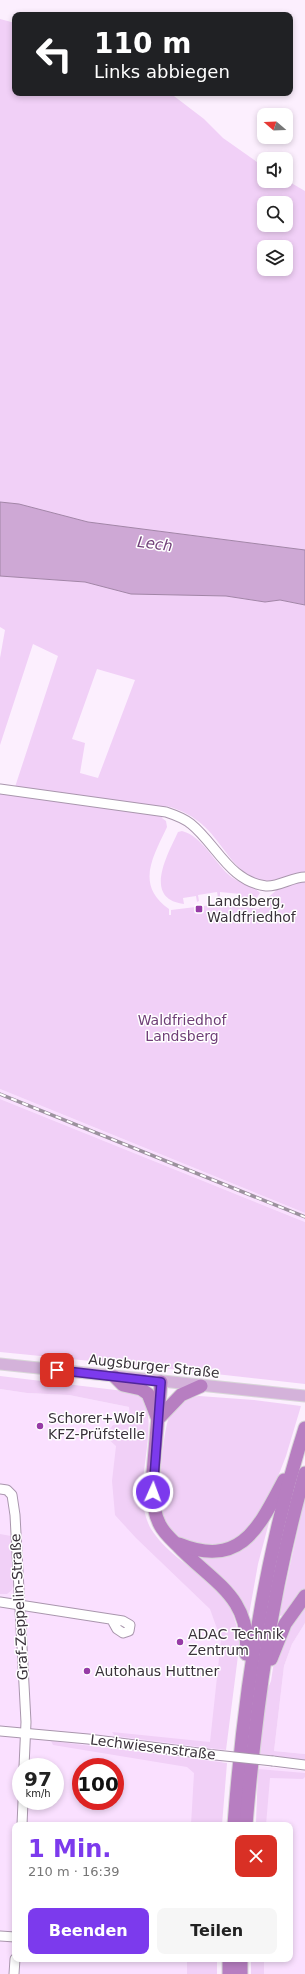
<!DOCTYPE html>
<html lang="de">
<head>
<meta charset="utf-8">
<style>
  body { margin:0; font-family:"DejaVu Sans",sans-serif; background:#f6f6f6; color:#222; height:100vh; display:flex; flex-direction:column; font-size:15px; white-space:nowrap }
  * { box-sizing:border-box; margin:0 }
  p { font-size:13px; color:#767676 }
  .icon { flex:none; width:22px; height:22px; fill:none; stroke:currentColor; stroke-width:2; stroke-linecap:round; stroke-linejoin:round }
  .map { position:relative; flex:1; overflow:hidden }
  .sheet { position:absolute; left:12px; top:1822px; width:281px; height:140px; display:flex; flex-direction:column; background:#fff; border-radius:8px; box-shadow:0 2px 6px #0003 }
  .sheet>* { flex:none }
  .banner { position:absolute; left:12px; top:12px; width:281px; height:84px; border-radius:8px; box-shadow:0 2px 6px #0003; background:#202124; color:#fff; overflow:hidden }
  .needle { width:26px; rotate:289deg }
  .tools { position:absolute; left:257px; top:108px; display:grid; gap:8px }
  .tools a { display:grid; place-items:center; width:36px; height:36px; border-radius:8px; background:#fff; box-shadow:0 2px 6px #0003; font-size:20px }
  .speed { position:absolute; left:12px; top:1758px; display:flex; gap:8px; font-size:20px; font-weight:700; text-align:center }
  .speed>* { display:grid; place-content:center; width:52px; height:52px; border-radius:50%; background:#fff; box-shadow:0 2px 6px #0003; line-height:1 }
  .speed small { font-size:10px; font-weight:400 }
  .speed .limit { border:6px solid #d22; background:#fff; color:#111 }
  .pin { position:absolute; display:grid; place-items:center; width:34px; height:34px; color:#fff; margin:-17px; border-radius:8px; box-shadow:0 2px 6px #0006 }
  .me { position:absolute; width:44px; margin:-22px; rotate:2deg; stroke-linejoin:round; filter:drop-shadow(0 0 3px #0008) }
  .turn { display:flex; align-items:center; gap:14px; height:84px; padding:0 16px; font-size:18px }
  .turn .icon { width:52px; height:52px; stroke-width:2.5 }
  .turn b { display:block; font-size:28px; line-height:34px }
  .round { display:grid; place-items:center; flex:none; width:42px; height:42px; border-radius:8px; background:#f6f6f6 }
  .headline { display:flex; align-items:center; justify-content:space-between; height:68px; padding:0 16px }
  h1 { font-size:24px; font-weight:800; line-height:30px; color:#7c3aed }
  .action { display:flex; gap:8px; margin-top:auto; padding:8px 16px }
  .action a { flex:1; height:46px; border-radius:8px; background:#7c3aed; color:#fff; font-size:16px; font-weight:800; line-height:46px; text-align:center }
  .action a+a { background:#f6f6f6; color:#222 }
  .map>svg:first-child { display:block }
  .built { fill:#fae0ff; fill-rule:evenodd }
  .green { fill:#f1d0f7; fill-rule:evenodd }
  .water { fill:#cea8d5; stroke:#a285a7 }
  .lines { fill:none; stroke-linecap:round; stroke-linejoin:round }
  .minor-casing { stroke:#a996ad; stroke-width:11 }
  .major-casing { stroke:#d8d6d8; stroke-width:13 }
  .highway-casing { stroke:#d8d6d8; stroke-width:15 }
  .minor { stroke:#fff; stroke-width:9 }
  .major { stroke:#d4b2da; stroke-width:11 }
  .highway { stroke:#b77ec1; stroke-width:13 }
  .rail-casing { stroke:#9c929e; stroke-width:3.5 }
  .rail { stroke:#fff; stroke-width:2; stroke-dasharray:6; stroke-linecap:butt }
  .minor-bridge-casing { stroke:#a996ad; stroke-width:11; stroke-linecap:butt }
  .minor-bridge { stroke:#fff; stroke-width:9 }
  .route-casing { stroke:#51269a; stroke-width:10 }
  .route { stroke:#7c3aed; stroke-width:7 }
  .poi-dot { fill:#963ba6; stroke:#fff; stroke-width:1.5 }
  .labels { text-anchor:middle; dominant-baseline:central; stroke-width:3; stroke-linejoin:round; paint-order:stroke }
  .poi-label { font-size:14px; fill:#3a323b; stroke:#fff; text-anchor:start }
  .park-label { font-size:14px; fill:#6f3e77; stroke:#fff }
  .street-label { font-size:14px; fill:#3a323b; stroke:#fff }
  .water-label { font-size:15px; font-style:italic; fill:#714079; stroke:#fff }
</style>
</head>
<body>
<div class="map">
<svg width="305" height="1974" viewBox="0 0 305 1974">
  <rect width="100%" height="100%" fill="#fceffe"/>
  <g class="built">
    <polygon points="0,1089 305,1213 305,1222 0,1099"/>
    <path d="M0,1389l27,4 42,2 60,12 11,126 77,69 14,38 -11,96 4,15 -11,74h-198v134h195v15h-210zM21,1767h34v34h-34zM81,1767h34v34h-34z"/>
    <polygon points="305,1623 305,1754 274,1751 284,1666 292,1644"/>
    <polygon points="259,1766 305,1771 305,1974 251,1974 251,1959 290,1959 290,1825 256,1825"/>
  </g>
  <g class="green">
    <path d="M0,19l15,4v70h155l34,26 19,19 41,29v14l22,-1 19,11v359l-217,-28 -69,-18 -19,-2zM264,203h22v22h-22zM264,247h22v22h-22z"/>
    <path d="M0,576l85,6 46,12 95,2 39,6 15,-2 25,5v268c-10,3 -22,7 -33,8 -34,1 -46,-34 -67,-54 -12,-11 -23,-17 -39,-21l-4,12 4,3 1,6c-14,30 -32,58 2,82v6h2v-5l49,-6 39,5c12,-17 25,-27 46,-28v332l-305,-124v-304l15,2 43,-131 -25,-12 -33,101v-87l5,-28 -5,-3zM97,669l38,11 -37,98 -18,-5 5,-30 -13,-4z"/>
    <path d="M182,831c20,5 32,31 47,44 8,8 27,12 31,18l-6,9 -4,1 -11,-4 1,-5 -20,-2v6h-2l-1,-6 -19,3 1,6 -2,1 -1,-6 -13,2 1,6c-42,-5 -16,-50 -6,-72z"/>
    <polygon points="0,1099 305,1222 305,1384 162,1368 0,1352"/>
    <path d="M0,1376l132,16c3,1 6,3 8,4 21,18 -4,84 4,113 1,6 4,15 7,20 13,21 37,36 56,52 7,5 17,13 21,21 6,12 9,25 12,38l-14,110 -111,-14 -3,-4 98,10 11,-102 -11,-31 -74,-71 -21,-23 -3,-34 4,-35 -11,-10 8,-11 17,-1 -1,-17 -60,-12 -42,-2 -27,-4z"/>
    <path d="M199,1396l55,4 47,6 -15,50 -14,36 -19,33 -32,23c-9,-2 -37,-5 -44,-11 -6,-5 -14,-17 -16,-25 -4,-18 2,-84 10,-101 4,-9 19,-14 28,-15z"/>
    <polygon points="305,1496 305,1591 287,1615 279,1616"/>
    <polygon points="272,1511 258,1564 248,1620 196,1557 223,1556"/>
    <polygon points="0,1534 11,1536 13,1585 12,1590 7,1594 0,1594"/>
    <polygon points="305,1600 305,1623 292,1644 284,1666 274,1751 305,1754 305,1760 259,1754 265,1695 271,1681 275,1655"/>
    <polygon points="51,1741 227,1763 222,1825 191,1825 194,1773 187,1767 53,1745"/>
    <polygon points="258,1769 305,1773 305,1777 303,1779 270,1778 266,1825 256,1825"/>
    <rect x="187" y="1959" width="30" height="15"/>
    <rect x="251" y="1959" width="13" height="15"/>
  </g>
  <polygon class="water" points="0,502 19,504 88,522 305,550 305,605 280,600 265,602 226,596 131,594 85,582 0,576"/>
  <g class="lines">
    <defs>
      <g id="minor">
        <path d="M0,789l166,23c9,3 18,6 25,12 25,20 39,58 75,62 13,1 26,-9 39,-9"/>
        <polyline points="0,1489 7,1490 12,1495 15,1515 26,1722 24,1767"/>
        <polyline points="0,1602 123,1621 130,1625 129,1631 123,1633 117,1629 112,1620"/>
        <polyline points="0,1731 88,1739 206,1754"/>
        <polyline points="273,1761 305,1765"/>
        <polyline points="22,1825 23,1801"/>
        <polyline points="0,1936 15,1937"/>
        <polyline points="14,1974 15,1959"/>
      </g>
      <polyline id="major" points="0,1364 305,1396"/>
      <g id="highway">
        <polyline points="115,1377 123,1385 141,1389 148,1394 157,1417"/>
        <path d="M161,1382l-9,102c1,14 1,28 8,41 4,8 12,15 18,21 34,36 74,51 68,108"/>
        <polyline points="158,1419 181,1395 201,1386"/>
        <path d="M179,1544c62,25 80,-17 105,-64"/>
        <polyline points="271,1659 285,1624 305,1596"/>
        <path d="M234,1825c10,-134 30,-269 71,-397"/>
        <path d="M246,1825c10,-119 26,-237 59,-352"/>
        <polyline points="229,1974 229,1959"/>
        <polyline points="241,1974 241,1959"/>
      </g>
    </defs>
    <use href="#minor" class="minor-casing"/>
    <use href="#major" class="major-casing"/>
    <use href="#highway" class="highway-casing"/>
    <use href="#minor" class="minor"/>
    <use href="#major" class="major"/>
    <use href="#highway" class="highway"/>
    <defs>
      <polyline id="rail" points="0,1094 305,1217"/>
    </defs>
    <use href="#rail" class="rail-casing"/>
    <use href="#rail" class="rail"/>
    <defs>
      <polyline id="minor-bridge" points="206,1754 273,1761"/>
    </defs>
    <use href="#minor-bridge" class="minor-bridge-casing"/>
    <use href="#minor-bridge" class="minor-bridge"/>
  </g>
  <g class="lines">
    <defs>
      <polyline id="route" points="57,1370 161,1382 153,1492"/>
    </defs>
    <use href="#route" class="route-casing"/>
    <use href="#route" class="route"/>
  </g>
  <g class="poi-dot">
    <rect x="195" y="905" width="8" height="8" rx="2"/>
    <circle cx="40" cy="1426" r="4"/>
    <circle cx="180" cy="1642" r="4"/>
    <circle cx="87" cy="1671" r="4"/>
  </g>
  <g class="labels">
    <g class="poi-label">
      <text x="207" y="901">Landsberg,<tspan x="207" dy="16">Waldfriedhof</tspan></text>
      <text x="48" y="1418">Schorer+Wolf<tspan x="48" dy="16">KFZ-Prüfstelle</tspan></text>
      <text x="188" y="1634">ADAC Technik<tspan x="188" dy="16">Zentrum</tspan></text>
      <text x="95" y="1671">Autohaus Huttner</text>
    </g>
    <g class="park-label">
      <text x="182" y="1020">Waldfriedhof<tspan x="182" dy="16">Landsberg</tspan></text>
    </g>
    <g class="street-label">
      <text transform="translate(154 1366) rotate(6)">Augsburger Straße</text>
      <text transform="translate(19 1607) rotate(-93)">Graf-Zeppelin-Straße</text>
      <text transform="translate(153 1747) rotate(7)">Lechwiesenstraße</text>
    </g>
    <g class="water-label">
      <text transform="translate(155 544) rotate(7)">Lech</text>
    </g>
  </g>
</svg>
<div class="tools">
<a><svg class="needle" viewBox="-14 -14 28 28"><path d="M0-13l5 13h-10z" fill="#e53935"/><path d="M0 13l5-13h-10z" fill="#767676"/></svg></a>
<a><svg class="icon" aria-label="sound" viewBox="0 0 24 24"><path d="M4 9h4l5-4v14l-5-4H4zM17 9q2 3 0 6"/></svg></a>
<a><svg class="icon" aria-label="search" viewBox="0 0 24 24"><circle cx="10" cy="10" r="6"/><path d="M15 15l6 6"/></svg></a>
<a><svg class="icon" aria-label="layers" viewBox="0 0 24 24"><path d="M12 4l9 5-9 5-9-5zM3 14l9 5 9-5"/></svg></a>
</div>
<div class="speed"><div>97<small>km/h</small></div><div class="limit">100</div></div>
<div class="pin" style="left:57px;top:1370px;background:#d93025"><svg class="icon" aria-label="arrive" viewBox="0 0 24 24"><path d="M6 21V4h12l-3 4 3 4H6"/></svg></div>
<svg class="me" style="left:153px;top:1492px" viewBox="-20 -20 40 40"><circle r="17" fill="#7c3aed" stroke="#fff" stroke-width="3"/><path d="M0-11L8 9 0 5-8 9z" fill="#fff"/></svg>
<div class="banner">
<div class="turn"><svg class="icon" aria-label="left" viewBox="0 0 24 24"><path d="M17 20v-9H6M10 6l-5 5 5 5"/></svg><div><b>110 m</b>Links abbiegen</div></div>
</div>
<section class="sheet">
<div class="headline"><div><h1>1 Min.</h1><p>210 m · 16:39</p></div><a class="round" style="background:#d93025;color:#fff"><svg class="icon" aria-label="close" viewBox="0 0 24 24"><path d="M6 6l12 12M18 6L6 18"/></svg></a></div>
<div class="action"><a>Beenden</a><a>Teilen</a></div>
</section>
</div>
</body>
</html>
